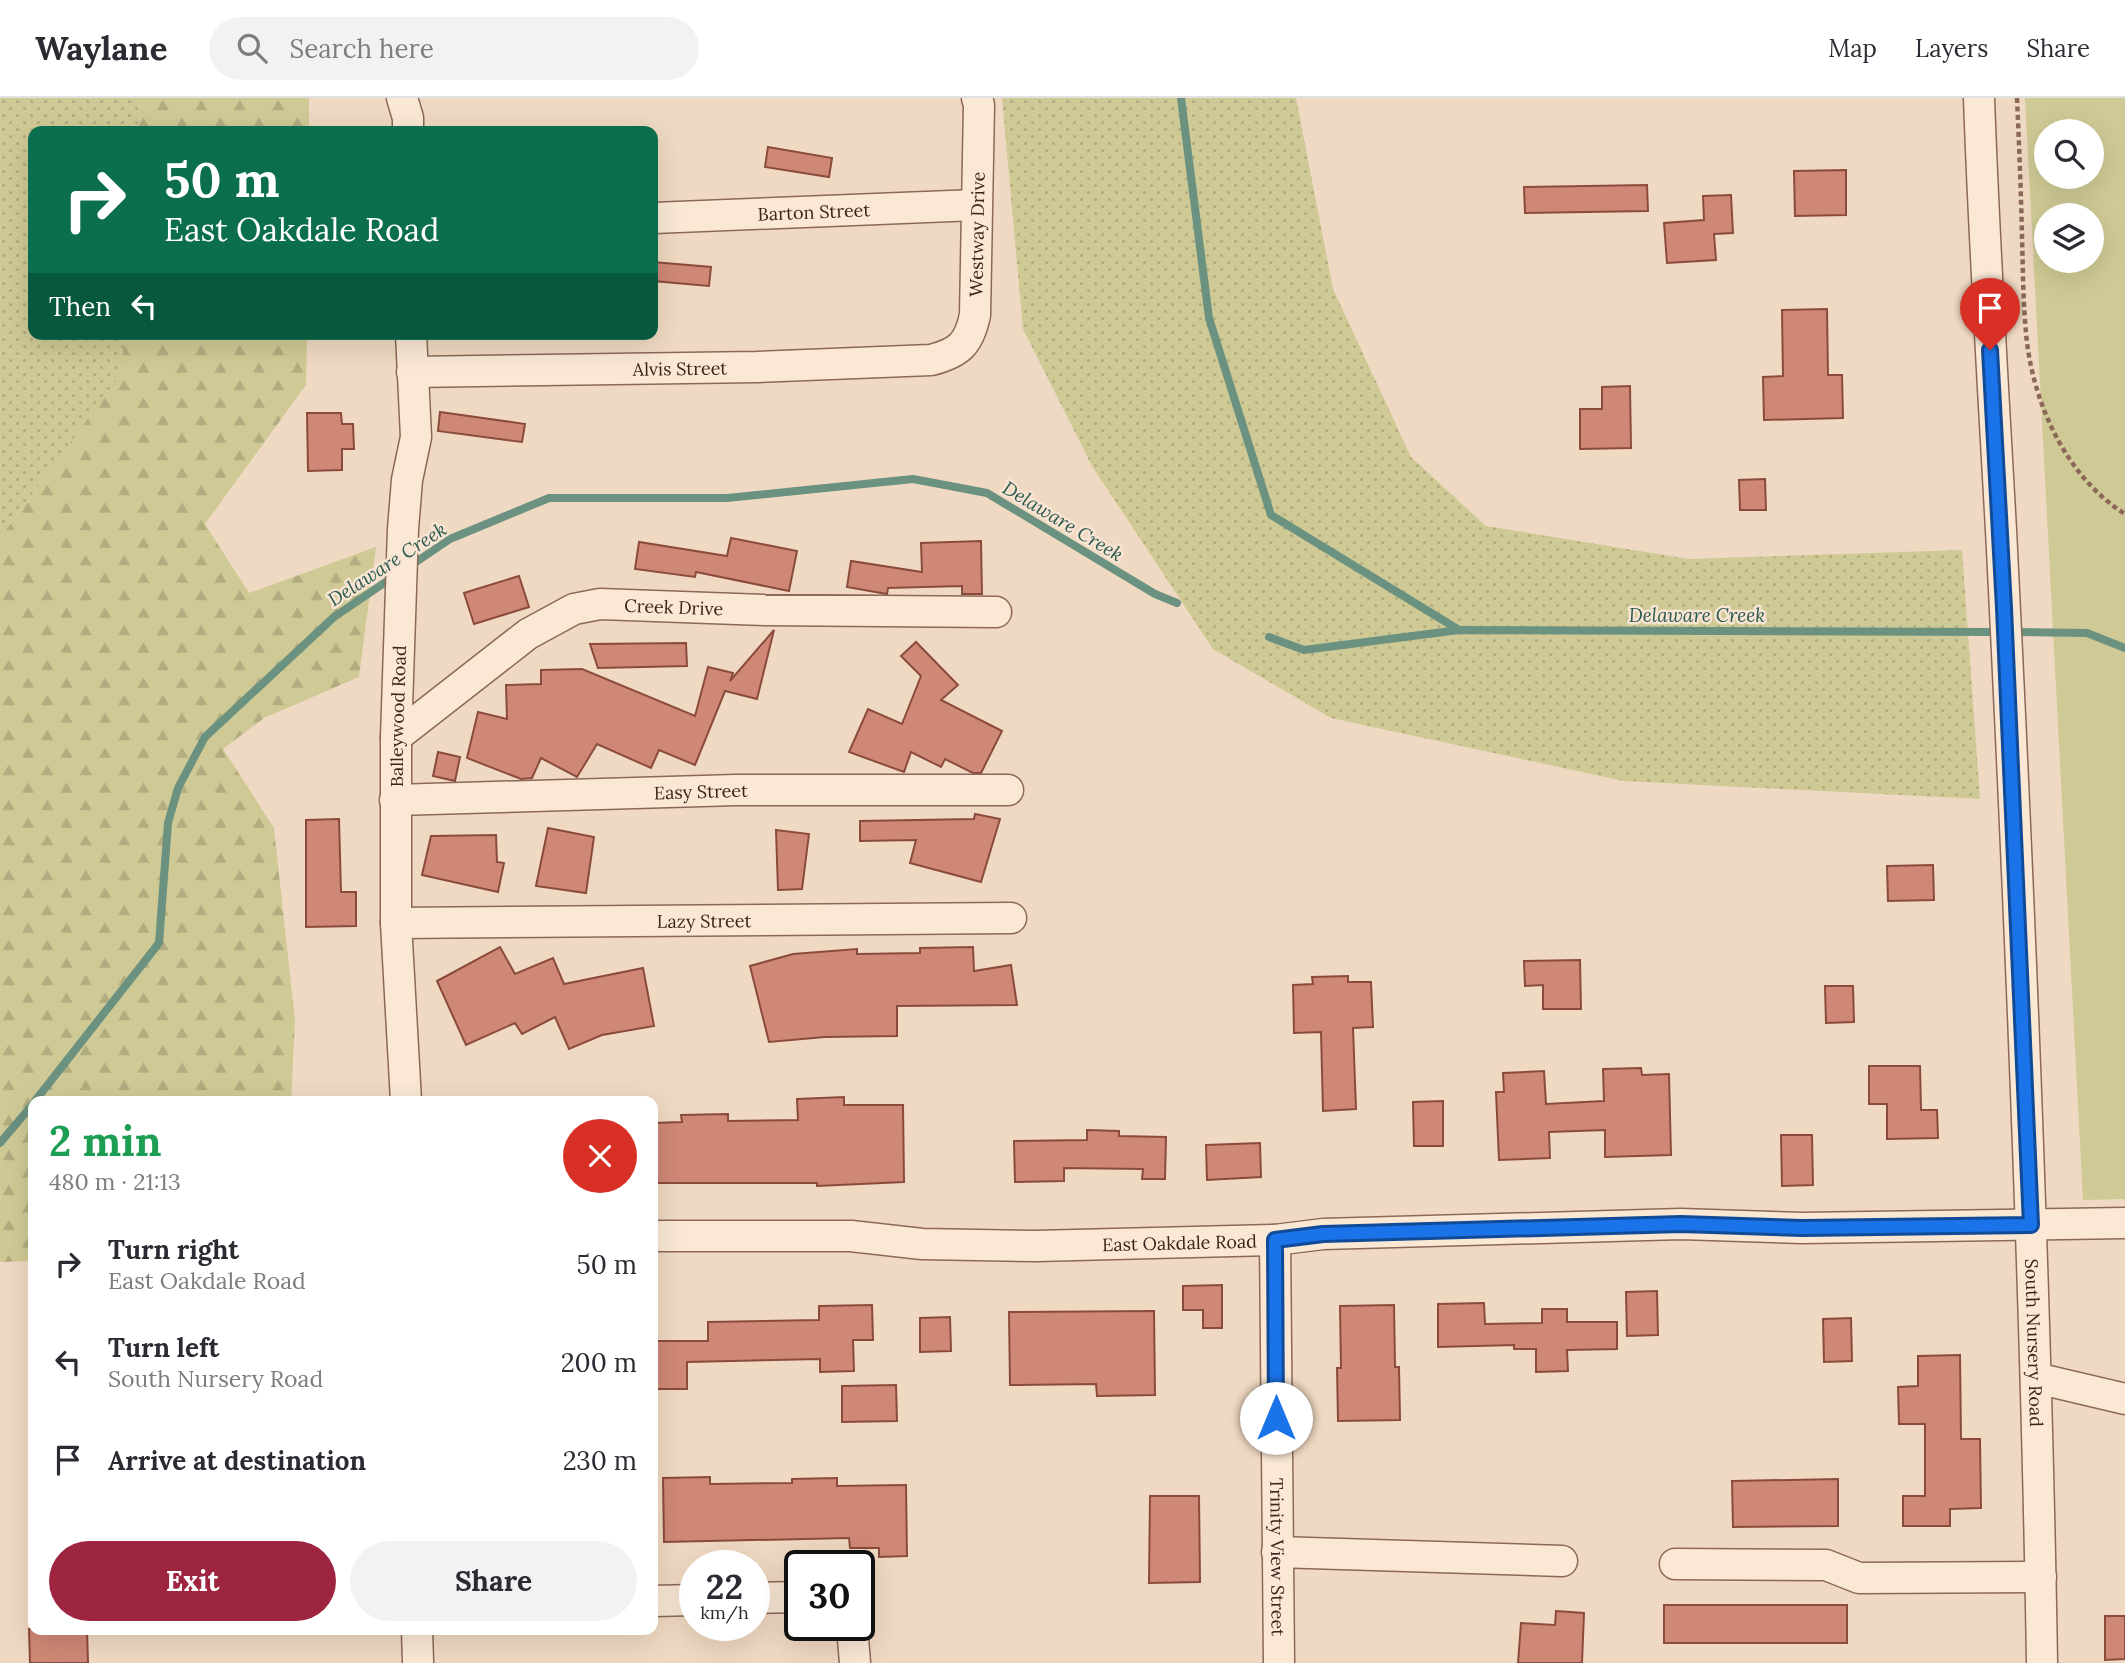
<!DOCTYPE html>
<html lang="en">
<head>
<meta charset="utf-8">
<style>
  body { margin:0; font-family:Lora,serif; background:#f2f2f3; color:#2b2b33; height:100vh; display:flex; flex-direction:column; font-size:26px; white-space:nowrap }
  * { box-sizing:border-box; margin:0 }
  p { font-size:23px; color:#7c7c81 }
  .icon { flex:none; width:38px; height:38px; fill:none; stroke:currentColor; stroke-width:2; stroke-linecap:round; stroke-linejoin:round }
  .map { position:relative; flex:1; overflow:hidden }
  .drawer { position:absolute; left:28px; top:998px; width:630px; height:539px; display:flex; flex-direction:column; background:#fff; border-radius:14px; box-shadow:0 7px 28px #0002 }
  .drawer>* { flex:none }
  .hud { position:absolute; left:28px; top:28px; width:630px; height:214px; border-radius:14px; box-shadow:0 7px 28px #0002; background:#0b6e4f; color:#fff; overflow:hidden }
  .controls { position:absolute; left:2034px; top:21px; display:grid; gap:14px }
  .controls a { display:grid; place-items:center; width:70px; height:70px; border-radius:50%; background:#fff; box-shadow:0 7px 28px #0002; font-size:35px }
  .speed { position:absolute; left:679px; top:1452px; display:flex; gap:14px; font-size:35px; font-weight:700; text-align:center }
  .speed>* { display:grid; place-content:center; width:91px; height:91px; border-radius:50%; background:#fff; box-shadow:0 7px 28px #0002; line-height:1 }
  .speed small { font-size:18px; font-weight:400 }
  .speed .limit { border:4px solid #111; border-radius:10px; background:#fff; color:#111 }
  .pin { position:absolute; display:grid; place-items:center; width:60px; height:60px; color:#fff; margin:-72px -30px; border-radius:50% 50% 50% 0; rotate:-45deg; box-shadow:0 0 7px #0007 }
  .pin .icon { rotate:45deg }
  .me { position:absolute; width:77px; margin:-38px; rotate:0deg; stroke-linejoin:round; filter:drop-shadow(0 0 5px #0008) }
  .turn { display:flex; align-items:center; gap:24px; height:147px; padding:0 21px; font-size:32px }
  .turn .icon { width:91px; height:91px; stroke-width:2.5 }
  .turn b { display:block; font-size:49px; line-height:60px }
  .then { display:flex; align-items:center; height:66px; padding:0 21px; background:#0003; gap:14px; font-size:26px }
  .round { display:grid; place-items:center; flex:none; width:74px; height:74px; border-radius:37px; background:#f2f2f3 }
  .overview { display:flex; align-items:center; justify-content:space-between; height:119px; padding:0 21px }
  h1 { font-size:42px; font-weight:800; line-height:52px; color:#1e9e55 }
  .cta { display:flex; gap:14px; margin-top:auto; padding:14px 21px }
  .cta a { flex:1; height:80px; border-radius:42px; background:#9d253f; color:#fff; font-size:28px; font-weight:800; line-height:80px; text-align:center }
  .cta a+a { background:#f2f2f3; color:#2b2b33 }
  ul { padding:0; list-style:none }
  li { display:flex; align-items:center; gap:21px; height:98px; padding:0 21px }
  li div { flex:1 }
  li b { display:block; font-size:26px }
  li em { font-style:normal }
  header { display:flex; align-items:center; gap:42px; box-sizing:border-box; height:98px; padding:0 35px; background:#fff; border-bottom:2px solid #e1e1e2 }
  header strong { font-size:33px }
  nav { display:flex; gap:38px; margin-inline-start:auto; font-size:24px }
  .search { width:490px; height:63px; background:#f2f2f3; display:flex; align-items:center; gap:18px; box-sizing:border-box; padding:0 24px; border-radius:38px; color:#7c7c81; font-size:26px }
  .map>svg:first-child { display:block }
  .grass { fill:url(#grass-dots) }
  .forest { fill:url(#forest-firs) }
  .park { fill:#cfca95; fill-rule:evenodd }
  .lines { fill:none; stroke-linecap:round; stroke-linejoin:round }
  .stream { stroke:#6b9180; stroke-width:8 }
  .building { fill:#d08876; stroke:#8b4b3c; stroke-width:2 }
  .minor-casing { stroke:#8b6858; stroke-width:33 }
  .path { stroke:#8b6858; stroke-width:4.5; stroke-dasharray:5 3.5; stroke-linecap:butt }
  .minor { stroke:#fae8d5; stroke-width:30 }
  .route-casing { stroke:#114b97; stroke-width:18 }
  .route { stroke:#1a73e8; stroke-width:12 }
  .labels { text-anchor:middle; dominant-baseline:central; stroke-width:5; stroke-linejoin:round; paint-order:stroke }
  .street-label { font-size:18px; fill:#3a251d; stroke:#f7e4d2 }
  .water-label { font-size:19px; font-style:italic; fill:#2b5a4e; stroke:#f7e4d2 }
</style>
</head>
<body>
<header>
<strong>Waylane</strong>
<div class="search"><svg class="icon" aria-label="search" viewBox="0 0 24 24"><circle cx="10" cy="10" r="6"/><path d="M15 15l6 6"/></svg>Search here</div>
<nav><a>Map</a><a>Layers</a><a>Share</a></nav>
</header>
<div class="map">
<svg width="2125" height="1565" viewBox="0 0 2125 1565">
  <defs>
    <pattern id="grass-dots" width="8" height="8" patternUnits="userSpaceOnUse" patternTransform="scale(1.75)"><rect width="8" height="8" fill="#cfca95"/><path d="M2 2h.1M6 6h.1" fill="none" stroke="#b2ad80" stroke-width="1.8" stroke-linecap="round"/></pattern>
    <pattern id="forest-firs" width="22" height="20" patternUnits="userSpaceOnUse" patternTransform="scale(1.75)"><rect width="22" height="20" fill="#cfca95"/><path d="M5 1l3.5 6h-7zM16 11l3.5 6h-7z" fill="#b2ad80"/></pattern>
  </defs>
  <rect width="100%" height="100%" fill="#f0d9c2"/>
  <g class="grass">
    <polygon points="0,0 140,0 139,33 33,33 33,236 125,236 121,277 0,440"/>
    <polygon points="1002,0 1296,0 1333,191 1411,359 1486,428 1689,461 1962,452 1980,701 1624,683 1331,620 1213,551 1092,368 1023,231"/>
  </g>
  <g class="forest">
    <polygon points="140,0 309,0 309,33 139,33"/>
    <polygon points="125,236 307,236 306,287 205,426 249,495 376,449 359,579 264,620 223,651 274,730 295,923 291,1003 33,1003 33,1163 0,1164 0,440 120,277"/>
  </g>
  <path class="park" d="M2025,0h100v1101l-42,1zM2046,33h45v46h-45zM2046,117h45v46h-45z"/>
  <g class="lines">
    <g class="stream">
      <polyline points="1181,0 1209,220 1271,417 1459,532"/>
      <polyline points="410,468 450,441 549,400 727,400 913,381 987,395 1155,496 1177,505"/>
      <polyline points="2012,534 2087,535 2125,550"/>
      <polyline points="1269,539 1304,552 1459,532 1999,534"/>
      <polyline points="35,1003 159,845 168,725 178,690 205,639 334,519 393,479"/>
      <polyline points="0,1045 33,1006"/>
    </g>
  </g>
  <g class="building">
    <polygon points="768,49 832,60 829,79 765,69"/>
    <polygon points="1846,72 1846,117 1795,118 1794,73"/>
    <polygon points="1647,87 1648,113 1525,115 1524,89"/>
    <polygon points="1731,97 1733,135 1714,136 1716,162 1667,165 1664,125 1704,122 1703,98"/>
    <polygon points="653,164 711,169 709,188 653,183"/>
    <polygon points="1827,211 1828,277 1842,277 1843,320 1764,322 1763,279 1783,278 1782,212"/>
    <polygon points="1630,288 1631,350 1580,351 1580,311 1602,311 1602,289"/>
    <polygon points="440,314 525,326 522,344 438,333"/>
    <polygon points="307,315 341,315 342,326 353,326 354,351 342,351 342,372 308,373"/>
    <polygon points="1765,381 1766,412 1740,412 1739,382"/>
    <polygon points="731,440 797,453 789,493 696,474 695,479 635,471 639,444 727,458"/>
    <polygon points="981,443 982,496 962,496 962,488 888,490 887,496 847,489 851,463 922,474 921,445"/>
    <polygon points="519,478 529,509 474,526 464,495"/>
    <polygon points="774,532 757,601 725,593 695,667 659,652 651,670 597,646 577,679 541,660 532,680 521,681 467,660 478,614 507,621 506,587 541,586 541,572 582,571 695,618 708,569 733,575 730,583"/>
    <polygon points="916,544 958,587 941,602 1002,633 981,675 973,675 945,661 941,669 911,654 904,674 849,654 868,611 902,626 921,578 901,558"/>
    <polygon points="686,545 687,568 598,570 590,546"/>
    <polygon points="438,654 460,659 455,683 433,678"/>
    <polygon points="975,716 1000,721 981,784 910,765 916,742 860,743 860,723 974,721"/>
    <polygon points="339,721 341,794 356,794 356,828 306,829 306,722"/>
    <polygon points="548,730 594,739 586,795 536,788"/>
    <polygon points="776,732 809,736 802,791 778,792"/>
    <polygon points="496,737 497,764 504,765 498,794 422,777 431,738"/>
    <polygon points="1933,767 1934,802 1888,803 1887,768"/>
    <polygon points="500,849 515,876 553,860 564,886 643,870 654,928 602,937 569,951 555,919 522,936 515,925 466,947 437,883"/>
    <polygon points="973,849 974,873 1011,867 1017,907 897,908 897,938 825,939 769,944 750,868 793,856 857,851 857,856 920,855 920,850"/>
    <polygon points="1580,862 1581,911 1543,911 1543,887 1525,888 1524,863"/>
    <polygon points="1348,878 1348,884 1371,884 1373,929 1353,930 1356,1011 1323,1013 1321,934 1294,935 1293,887 1313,886 1312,879"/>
    <polygon points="1825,888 1853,888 1854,924 1826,925"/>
    <polygon points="1869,968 1920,968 1921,1012 1937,1012 1938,1040 1887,1041 1887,1006 1869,1006"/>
    <polygon points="1641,970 1642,977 1669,976 1671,1057 1605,1059 1605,1032 1549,1034 1550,1060 1499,1062 1496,994 1504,994 1503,975 1544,973 1546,1006 1604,1003 1603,971"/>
    <polygon points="844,999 844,1007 903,1007 904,1084 817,1088 817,1085 653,1085 653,1025 682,1024 681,1017 728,1016 728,1023 798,1022 797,1001"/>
    <polygon points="1443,1003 1443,1048 1414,1048 1413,1004"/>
    <polygon points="1087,1032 1119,1033 1119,1038 1166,1039 1165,1081 1142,1081 1143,1071 1064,1070 1064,1083 1015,1084 1014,1043 1087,1042"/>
    <polygon points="1781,1037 1812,1037 1813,1087 1782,1088"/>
    <polygon points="1260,1045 1261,1079 1207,1082 1206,1047"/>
    <polygon points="1222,1187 1222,1230 1203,1230 1203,1212 1183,1212 1183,1188"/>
    <polygon points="1657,1193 1658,1237 1627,1238 1626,1194"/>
    <polygon points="1484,1205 1485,1226 1542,1225 1542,1211 1567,1211 1567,1224 1617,1224 1617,1251 1567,1252 1568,1273 1536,1274 1536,1251 1514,1251 1514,1247 1438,1249 1438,1206"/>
    <polygon points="872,1207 873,1242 853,1242 854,1273 820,1274 820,1261 687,1264 687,1291 653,1291 653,1243 708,1243 708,1224 819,1222 819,1208"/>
    <polygon points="1394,1207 1395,1269 1399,1269 1400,1322 1338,1323 1337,1270 1341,1270 1340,1208"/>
    <polygon points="1154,1213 1155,1297 1097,1298 1096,1286 1010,1287 1009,1214"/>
    <polygon points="950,1219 951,1253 920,1254 920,1220"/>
    <polygon points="1851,1220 1852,1263 1824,1264 1823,1221"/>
    <polygon points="1960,1257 1961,1341 1980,1341 1981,1410 1950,1411 1950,1428 1903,1428 1903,1398 1925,1398 1925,1326 1899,1326 1898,1289 1918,1288 1918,1258"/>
    <polygon points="896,1287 897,1323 842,1324 842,1288"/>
    <polygon points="710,1379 710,1386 792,1385 792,1381 837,1380 837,1388 906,1387 907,1458 879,1459 879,1450 850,1450 849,1440 664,1444 663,1380"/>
    <polygon points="1838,1381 1838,1428 1733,1429 1732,1383"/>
    <polygon points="1150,1398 1199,1398 1200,1484 1149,1485"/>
    <rect x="1664" y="1507" width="183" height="38"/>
    <polygon points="1556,1513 1584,1515 1582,1565 1518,1565 1521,1525 1555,1527"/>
    <polygon points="2105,1518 2125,1518 2125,1561 2105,1562"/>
    <polygon points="29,1531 87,1531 88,1565 30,1565"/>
  </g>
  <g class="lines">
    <defs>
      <g id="minor">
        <polyline points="402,0 408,20 408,33"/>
        <path id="s1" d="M1979,0c5,144 14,288 22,432 19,378 35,755 41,1133"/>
        <path id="s2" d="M653,120l323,-13"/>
        <path id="s3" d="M412,274l345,-5 174,-7c28,-7 38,-16 44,-45l4,-210 -2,-7"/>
        <path id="s4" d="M396,639l132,-103 46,-25 26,-5 165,6 231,2"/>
        <path id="s5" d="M395,702l341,-10h272"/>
        <path id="s6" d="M396,825l615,-5"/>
        <path id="s7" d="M406,1003l-10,-178v-186l7,-208 4,-49 9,-43 -5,-103"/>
        <path id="s8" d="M653,1138h198l71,8 114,2 239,-6 48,-6 358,-10 121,4 323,-5"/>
        <path id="s9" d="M1275,1142l4,423"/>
        <polyline points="2036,1280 2125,1301"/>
        <polyline points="1277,1454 1562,1463"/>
        <polyline points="1675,1466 1826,1467 1859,1480 2041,1479"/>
        <polyline points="754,1500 800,1499"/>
        <polyline points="653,1503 695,1502"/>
        <polyline points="852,1528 855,1565"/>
        <polyline points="417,1531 418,1565"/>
      </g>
    </defs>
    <use href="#minor" class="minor-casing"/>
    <path class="path" d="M2017,0c2,46 4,92 5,139 1,32 1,64 4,96 6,68 39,143 99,181"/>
    <use href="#minor" class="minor"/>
  </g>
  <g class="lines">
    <defs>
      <polyline id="route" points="1276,1320 1275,1142 1323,1136 1681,1126 1802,1130 2031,1127 2004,510 1990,252"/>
    </defs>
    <use href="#route" class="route-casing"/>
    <use href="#route" class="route"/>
  </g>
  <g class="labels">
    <g class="street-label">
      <text stroke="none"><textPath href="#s2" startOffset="161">Barton Street</textPath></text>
      <text stroke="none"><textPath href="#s3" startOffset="668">Westway Drive</textPath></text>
      <text stroke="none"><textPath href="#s3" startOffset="268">Alvis Street</textPath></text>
      <text stroke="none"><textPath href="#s4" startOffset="320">Creek Drive</textPath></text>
      <text stroke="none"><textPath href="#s7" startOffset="385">Balleywood Road</textPath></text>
      <text stroke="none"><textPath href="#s5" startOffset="306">Easy Street</textPath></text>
      <text stroke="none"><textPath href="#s6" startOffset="308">Lazy Street</textPath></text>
      <text stroke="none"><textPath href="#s8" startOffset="527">East Oakdale Road</textPath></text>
      <text stroke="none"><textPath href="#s1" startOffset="1246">South Nursery Road</textPath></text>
      <text stroke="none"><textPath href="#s9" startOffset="317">Trinity View Street</textPath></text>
    </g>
    <g class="water-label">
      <text transform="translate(1063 423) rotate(31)">Delaware Creek</text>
      <text transform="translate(387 466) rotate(-33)">Delaware Creek</text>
      <text x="1697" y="517">Delaware Creek</text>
    </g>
  </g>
</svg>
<div class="controls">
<a><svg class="icon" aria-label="search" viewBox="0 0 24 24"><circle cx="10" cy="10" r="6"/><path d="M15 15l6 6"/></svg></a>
<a><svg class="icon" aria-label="layers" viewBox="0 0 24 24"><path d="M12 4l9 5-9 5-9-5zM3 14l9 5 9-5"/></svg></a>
</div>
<div class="speed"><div>22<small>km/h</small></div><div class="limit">30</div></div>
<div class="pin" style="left:1990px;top:252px;background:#d93025"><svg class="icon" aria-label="arrive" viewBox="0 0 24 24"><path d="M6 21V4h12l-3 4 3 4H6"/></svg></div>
<svg class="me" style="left:1276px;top:1320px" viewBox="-20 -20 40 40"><circle r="19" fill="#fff"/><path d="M0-13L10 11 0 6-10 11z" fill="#1a73e8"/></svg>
<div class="hud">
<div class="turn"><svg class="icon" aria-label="right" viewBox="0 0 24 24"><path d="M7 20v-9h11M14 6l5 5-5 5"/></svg><div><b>50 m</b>East Oakdale Road</div></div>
<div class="then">Then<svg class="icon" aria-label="left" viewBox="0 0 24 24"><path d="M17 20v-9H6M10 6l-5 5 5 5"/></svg></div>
</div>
<section class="drawer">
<div class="overview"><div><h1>2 min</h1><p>480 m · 21:13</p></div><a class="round" style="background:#d93025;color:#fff"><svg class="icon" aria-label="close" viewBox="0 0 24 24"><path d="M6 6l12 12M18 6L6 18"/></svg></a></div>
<ul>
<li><svg class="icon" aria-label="right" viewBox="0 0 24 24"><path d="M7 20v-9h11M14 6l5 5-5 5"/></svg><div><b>Turn right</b><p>East Oakdale Road</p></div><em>50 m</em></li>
<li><svg class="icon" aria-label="left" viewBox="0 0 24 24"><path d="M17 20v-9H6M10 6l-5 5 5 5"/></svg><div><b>Turn left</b><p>South Nursery Road</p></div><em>200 m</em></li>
<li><svg class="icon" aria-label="arrive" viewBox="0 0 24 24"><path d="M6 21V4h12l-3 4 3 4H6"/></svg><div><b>Arrive at destination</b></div><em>230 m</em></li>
</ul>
<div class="cta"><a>Exit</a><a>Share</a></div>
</section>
</div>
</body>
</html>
